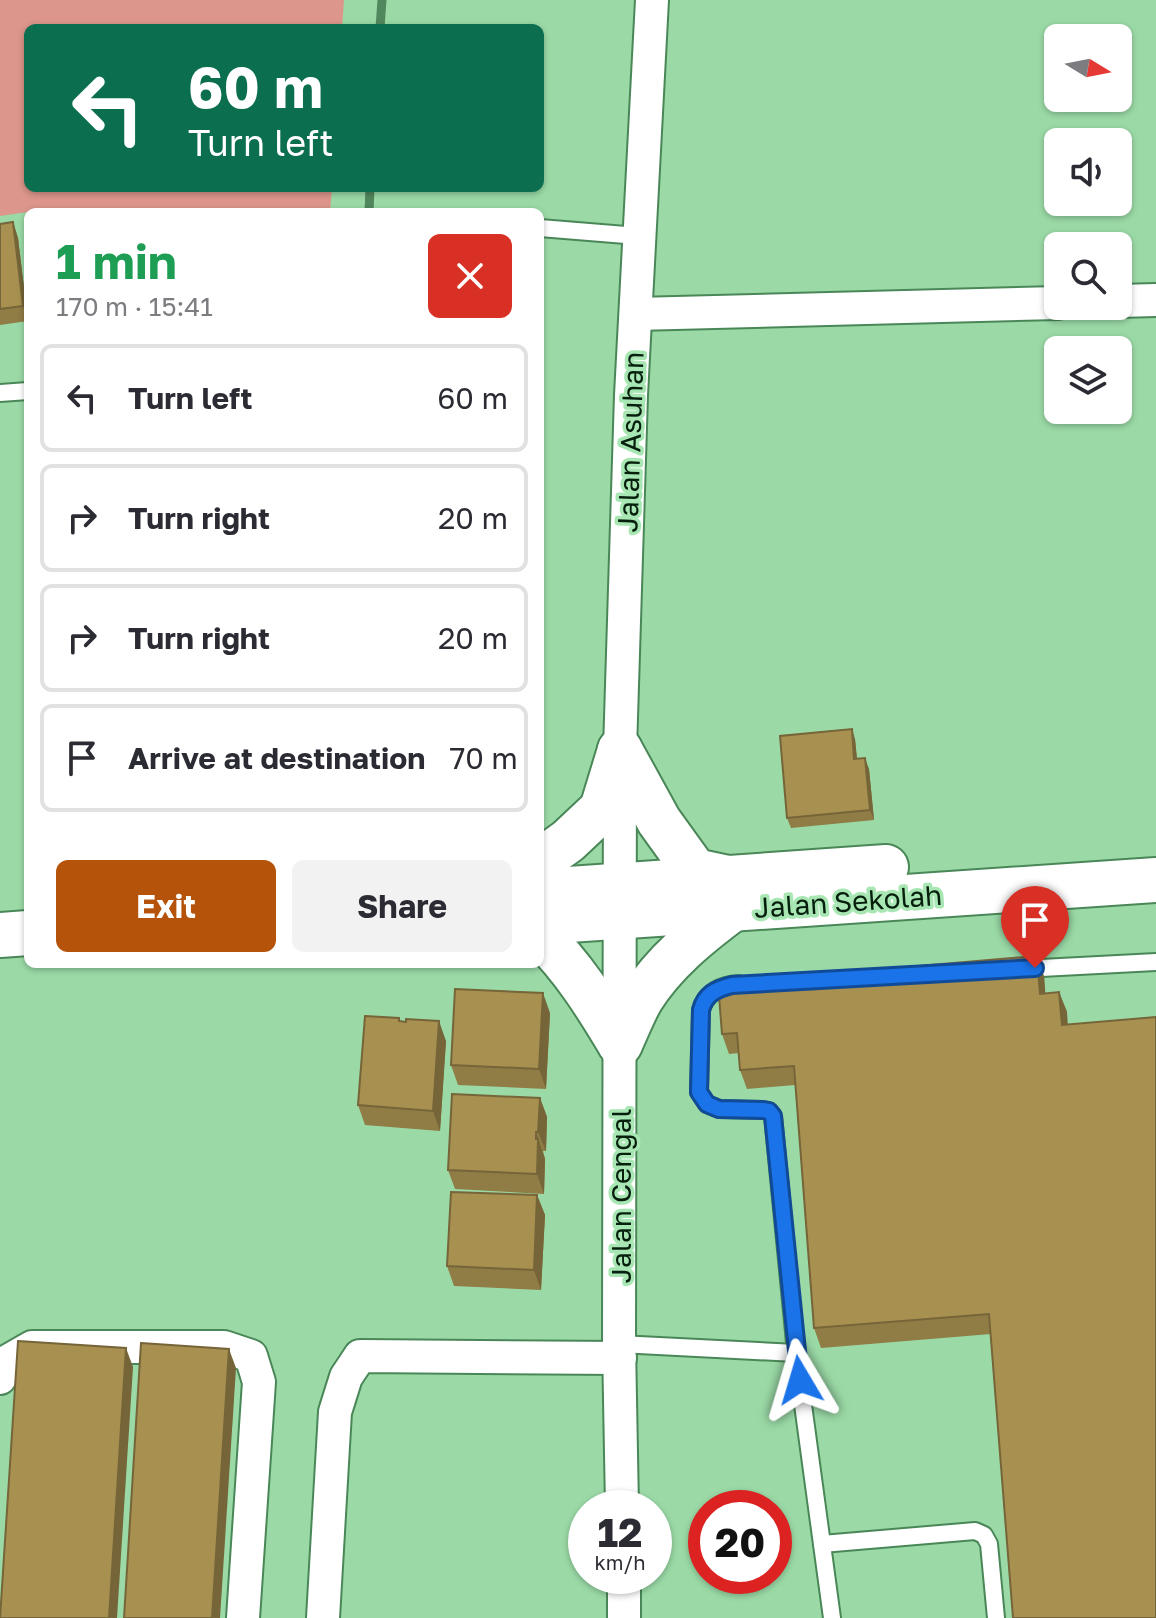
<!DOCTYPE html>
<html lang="en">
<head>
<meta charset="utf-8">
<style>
  body { margin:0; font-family:"Golos Text",sans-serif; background:#f2f2f3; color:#2b2b33; height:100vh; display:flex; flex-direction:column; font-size:30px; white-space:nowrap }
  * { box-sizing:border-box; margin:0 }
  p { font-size:26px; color:#7c7c81 }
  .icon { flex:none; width:44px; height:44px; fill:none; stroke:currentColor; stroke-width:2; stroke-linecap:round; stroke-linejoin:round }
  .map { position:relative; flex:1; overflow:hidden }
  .sheet { position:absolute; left:24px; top:208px; width:520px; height:760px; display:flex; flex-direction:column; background:#fff; border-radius:12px; box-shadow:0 2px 6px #0004 }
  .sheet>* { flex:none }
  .banner { position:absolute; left:24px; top:24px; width:520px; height:168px; border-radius:12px; box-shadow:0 2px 6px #0004; background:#0b6e4f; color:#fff; overflow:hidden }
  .needle { width:52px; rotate:100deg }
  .controls { position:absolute; left:1044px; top:24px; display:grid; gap:16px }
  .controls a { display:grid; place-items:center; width:88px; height:88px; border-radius:12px; background:#fff; box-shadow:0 2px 6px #0004; font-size:40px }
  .speed { position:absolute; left:568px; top:1490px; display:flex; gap:16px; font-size:40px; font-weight:700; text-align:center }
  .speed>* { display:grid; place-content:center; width:104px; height:104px; border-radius:50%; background:#fff; box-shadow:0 2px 6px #0004; line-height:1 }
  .speed small { font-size:20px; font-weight:400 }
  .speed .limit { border:12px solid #d22; background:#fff; color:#111 }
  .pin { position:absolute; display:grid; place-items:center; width:68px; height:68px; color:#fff; margin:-82px -34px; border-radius:50% 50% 50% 0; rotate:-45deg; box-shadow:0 0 8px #0007 }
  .pin .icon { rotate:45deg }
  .me { position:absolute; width:88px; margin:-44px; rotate:353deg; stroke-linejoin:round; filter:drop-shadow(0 0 6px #0008) }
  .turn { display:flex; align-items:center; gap:28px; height:168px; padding:0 32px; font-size:36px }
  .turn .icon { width:104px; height:104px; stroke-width:2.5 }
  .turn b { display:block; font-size:56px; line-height:68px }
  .round { display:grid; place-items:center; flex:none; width:84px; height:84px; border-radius:12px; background:#f2f2f3 }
  .headline { display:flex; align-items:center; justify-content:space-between; height:136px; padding:0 32px }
  h1 { font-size:48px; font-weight:700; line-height:60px; color:#1e9e55 }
  .cta { display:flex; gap:16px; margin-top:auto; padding:16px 32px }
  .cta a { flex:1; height:92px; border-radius:12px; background:#b45309; color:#fff; font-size:32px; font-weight:700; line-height:92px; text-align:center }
  .cta a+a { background:#f2f2f3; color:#2b2b33 }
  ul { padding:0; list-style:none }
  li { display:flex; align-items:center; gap:24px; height:108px; margin:0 16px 12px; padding:0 16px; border:4px solid #e1e1e2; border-radius:12px }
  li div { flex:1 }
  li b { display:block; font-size:30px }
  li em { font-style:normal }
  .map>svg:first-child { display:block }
  .green { fill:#dc968b }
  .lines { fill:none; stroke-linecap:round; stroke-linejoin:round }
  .stream { stroke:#51875c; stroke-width:9 }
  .lane-casing { stroke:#4a8758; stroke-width:20 }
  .street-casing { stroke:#4a8758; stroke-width:36 }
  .secondary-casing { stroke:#4a8758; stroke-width:48 }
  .lane { stroke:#fff; stroke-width:16 }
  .street { stroke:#fff; stroke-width:32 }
  .secondary { stroke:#fff; stroke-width:44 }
  .wall { fill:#907c45 }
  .shaded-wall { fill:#756538 }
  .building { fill:#a79050; stroke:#756538; stroke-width:2 }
  .route-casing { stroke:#114b97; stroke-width:20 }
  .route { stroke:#1a73e8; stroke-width:14 }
  .labels { text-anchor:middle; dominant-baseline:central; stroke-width:7; stroke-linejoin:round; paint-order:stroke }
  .street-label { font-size:28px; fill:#07200e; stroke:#a8e7b3 }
</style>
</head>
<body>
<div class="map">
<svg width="1156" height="1618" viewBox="0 0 1156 1618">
  <rect width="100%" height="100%" fill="#9bdaa7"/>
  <polygon class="green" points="0,0 344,0 342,28 28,28 28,188 332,188 330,212 28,212 0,216"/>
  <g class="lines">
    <g class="stream">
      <polyline points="380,28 382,0"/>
      <polyline points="369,212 370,188"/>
    </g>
    <defs>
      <g id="lane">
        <polyline points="540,228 638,236"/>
        <polyline points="0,393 28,391"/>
        <polyline points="1022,969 1156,962"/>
        <path d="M739,984c-18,1 -33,8 -38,26l-2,82 8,12 12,5 44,1 6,1 4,5 23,237 36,265"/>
        <polyline points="619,1344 796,1353"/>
        <polyline points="822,1544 975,1531 984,1535 989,1544 996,1618"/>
      </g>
      <g id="street">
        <polyline points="1118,301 1156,300"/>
        <polyline points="636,314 1058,303"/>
        <polyline points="0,1378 6,1362 32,1347 224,1347 251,1356 259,1382 243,1618"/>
        <polyline points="622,1508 619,1344 620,750 631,395 652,0"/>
        <polyline points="624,1576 624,1618"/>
        <polyline points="323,1618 335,1412 346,1377 360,1356 620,1358"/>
      </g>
      <g id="secondary">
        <polyline points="620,750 659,821 695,871 728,878"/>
        <polyline points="540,861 568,841 602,809 620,750"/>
        <polyline points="540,891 886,867"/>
        <polyline points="540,922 1156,880"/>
        <polyline points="0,935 28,933"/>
        <path d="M540,935c33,32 56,69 80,109"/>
        <path d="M620,1044c7,-15 13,-31 21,-45 23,-37 58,-65 93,-91"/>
      </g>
    </defs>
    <use href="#lane" class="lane-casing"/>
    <use href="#street" class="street-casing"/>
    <use href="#secondary" class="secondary-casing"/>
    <use href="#lane" class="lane"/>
    <use href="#street" class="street"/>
    <use href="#secondary" class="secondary"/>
  </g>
  <g class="wall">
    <polygon points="13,222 18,238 28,321 0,325 0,224"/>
    <polygon points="855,739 857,759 869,769 874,820 791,828 787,818"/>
    <polygon points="1044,976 1045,994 1059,992 1067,1012 991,1334 821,1348 814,1328 795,1085 747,1089 740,1070 739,1053 729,1054 722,1034"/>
    <polygon points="550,1013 546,1089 458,1085 451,1065"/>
    <polygon points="400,1021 446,1041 440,1131 365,1125 358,1105"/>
    <polygon points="540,1098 547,1117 546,1151 543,1151 545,1159 544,1194 455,1189 448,1170"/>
    <polygon points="537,1195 545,1215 541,1290 454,1286 447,1266"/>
  </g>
  <g class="shaded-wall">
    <polygon points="13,222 18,238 28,321 23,306"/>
    <polygon points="852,729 855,739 858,770 854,759"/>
    <polygon points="865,758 869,769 874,820 870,810"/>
    <polygon points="1037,956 1044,976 1047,1014 1040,994"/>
    <polygon points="1059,992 1067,1012 1069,1045 1062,1025"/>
    <polygon points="543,993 550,1013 546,1089 539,1069"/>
    <polygon points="439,1021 446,1041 440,1131 433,1111"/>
    <polygon points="540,1098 547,1117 546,1151 538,1132"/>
    <polygon points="536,1132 545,1159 544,1194 537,1174"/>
    <polygon points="537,1195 545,1215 541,1290 534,1270"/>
    <polygon points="126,1348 133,1367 117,1618 109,1618"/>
    <polygon points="229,1349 236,1368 220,1618 212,1618"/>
  </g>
  <g class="building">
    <polygon points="13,222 23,306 0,309 0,224"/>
    <polygon points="852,729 854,759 865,758 870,810 787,818 780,736"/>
    <polygon points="1037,956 1040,994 1059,992 1062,1025 1156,1017 1156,1618 1013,1618 989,1314 814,1328 794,1066 740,1070 737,1033 722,1034 718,983"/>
    <polygon points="455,989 543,993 539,1069 451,1065"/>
    <polygon points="365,1016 399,1018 399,1021 406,1022 406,1019 439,1021 433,1111 358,1105"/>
    <polygon points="452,1094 540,1098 538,1132 536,1132 536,1139 538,1139 537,1174 448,1170"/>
    <polygon points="451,1192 537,1195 534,1270 447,1266"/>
    <polygon points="18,1341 126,1348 109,1618 0,1618"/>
    <polygon points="141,1343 229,1349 212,1618 124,1618"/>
  </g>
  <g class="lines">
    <defs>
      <path id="route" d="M800,1380l-27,-264 -4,-5 -6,-1 -44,-1 -12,-5 -8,-12 2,-82c4,-16 15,-21 31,-25l303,-17"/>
    </defs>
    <use href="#route" class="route-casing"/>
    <use href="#route" class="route"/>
  </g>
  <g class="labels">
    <g class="street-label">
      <text transform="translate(630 442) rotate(-88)">Jalan Asuhan</text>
      <text transform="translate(848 901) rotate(-4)">Jalan Sekolah</text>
      <text transform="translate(620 1196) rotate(-90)">Jalan Cengal</text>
    </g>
  </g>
</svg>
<div class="controls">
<a><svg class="needle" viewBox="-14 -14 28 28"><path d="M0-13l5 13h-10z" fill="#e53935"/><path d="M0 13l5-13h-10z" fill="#7c7c81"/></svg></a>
<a><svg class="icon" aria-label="sound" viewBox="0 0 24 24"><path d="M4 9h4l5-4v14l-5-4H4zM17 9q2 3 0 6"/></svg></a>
<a><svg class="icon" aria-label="search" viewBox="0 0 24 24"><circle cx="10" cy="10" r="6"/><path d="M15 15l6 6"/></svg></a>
<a><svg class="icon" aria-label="layers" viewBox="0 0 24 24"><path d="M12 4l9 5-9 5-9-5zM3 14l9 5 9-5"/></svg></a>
</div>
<div class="speed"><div>12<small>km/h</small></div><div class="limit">20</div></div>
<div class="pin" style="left:1035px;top:968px;background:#d93025"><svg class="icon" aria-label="arrive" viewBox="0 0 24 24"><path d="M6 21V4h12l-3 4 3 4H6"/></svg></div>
<svg class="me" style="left:800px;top:1380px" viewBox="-20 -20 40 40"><path d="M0-17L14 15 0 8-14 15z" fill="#1a73e8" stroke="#fff" stroke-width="4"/></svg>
<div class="banner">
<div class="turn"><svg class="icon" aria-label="left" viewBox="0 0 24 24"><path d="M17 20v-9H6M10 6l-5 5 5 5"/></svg><div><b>60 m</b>Turn left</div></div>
</div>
<section class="sheet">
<div class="headline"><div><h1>1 min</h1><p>170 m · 15:41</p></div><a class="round" style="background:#d93025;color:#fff"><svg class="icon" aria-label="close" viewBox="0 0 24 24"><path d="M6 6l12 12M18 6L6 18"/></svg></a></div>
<ul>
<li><svg class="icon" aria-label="left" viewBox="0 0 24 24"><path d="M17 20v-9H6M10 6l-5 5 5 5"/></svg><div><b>Turn left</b></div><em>60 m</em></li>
<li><svg class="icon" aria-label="right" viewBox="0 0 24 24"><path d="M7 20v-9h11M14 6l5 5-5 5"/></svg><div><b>Turn right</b></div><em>20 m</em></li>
<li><svg class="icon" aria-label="right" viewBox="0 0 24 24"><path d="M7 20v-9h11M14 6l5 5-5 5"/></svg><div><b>Turn right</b></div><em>20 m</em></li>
<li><svg class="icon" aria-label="arrive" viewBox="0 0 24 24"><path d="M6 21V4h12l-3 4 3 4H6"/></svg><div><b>Arrive at destination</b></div><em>70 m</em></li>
</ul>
<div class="cta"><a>Exit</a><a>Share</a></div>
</section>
</div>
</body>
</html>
